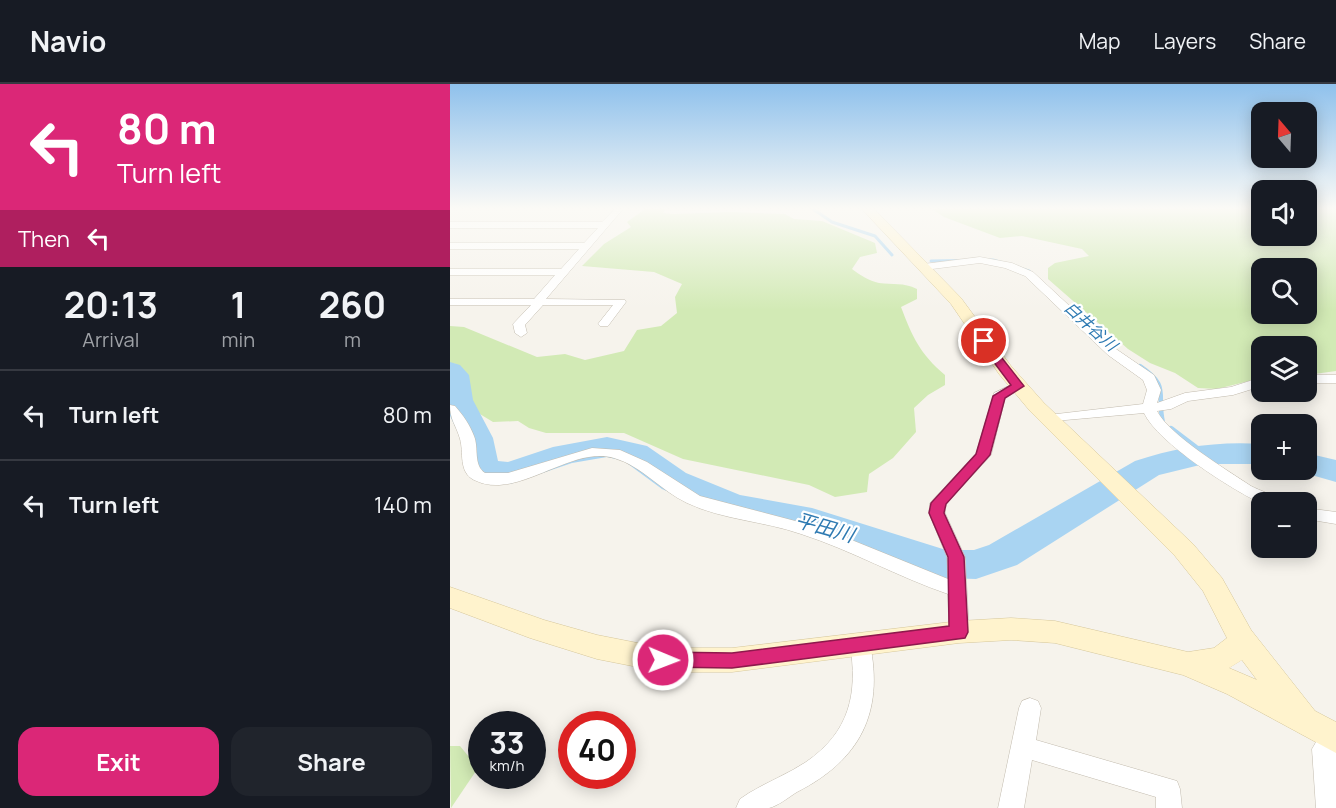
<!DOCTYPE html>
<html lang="en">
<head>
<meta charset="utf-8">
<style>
  body { margin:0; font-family:Manrope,"Noto Sans JP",sans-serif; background:#20242c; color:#f1f3f6; height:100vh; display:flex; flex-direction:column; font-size:22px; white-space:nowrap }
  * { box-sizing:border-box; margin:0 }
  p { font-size:20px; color:#9ea1a6 }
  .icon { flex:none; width:33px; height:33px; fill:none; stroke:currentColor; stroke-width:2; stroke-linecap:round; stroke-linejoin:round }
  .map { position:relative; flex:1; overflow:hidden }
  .panel { display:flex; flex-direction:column; background:#171b24; width:450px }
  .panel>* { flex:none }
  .guide { background:#db2777; color:#fff; overflow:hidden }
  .needle { width:39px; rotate:341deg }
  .tools { position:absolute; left:801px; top:18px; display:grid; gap:12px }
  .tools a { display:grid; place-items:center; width:66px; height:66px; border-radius:12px; background:#171b24; box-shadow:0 3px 15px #0003; font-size:30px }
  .speed { position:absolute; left:18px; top:627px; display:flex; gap:12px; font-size:30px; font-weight:700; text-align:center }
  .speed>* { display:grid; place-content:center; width:78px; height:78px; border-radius:50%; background:#171b24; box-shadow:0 3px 15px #0003; line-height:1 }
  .speed small { font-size:15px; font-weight:400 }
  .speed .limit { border:9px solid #d22; background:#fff; color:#111 }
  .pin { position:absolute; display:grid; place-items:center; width:51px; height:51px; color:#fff; margin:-26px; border:3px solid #fff; border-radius:50%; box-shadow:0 2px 6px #0007 }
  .me { position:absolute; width:66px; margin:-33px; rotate:91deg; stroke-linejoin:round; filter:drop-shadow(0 0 4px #0008) }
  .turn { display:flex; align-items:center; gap:21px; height:126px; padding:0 18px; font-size:27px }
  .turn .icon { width:78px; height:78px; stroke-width:2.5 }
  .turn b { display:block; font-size:42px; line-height:51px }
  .then { display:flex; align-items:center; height:57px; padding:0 18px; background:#0003; gap:12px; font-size:22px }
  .eta { display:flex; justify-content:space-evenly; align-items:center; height:102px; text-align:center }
  .eta b { font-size:36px; font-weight:700; line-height:42px }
  .primary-button { display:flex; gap:12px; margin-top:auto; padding:12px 18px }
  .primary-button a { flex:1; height:69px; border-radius:18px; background:#db2777; color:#fff; font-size:24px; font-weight:700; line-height:69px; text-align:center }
  .primary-button a+a { background:#20242c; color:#f1f3f6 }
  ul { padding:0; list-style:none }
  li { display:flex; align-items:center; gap:18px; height:90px; padding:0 18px; border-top:2px solid #363941 }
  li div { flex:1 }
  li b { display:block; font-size:22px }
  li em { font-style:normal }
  header { display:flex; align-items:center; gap:36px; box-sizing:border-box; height:84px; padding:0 30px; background:#171b24; border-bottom:2px solid #363941 }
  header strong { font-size:28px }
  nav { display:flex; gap:33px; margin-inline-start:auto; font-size:21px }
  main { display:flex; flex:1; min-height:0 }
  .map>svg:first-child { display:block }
  .green { fill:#d2eab5; fill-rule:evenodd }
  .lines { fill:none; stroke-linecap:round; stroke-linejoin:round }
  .stream-far2 { stroke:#a9d4f2; stroke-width:3 }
  .stream-far1 { stroke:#a9d4f2; stroke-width:4.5 }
  .stream { stroke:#a9d4f2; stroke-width:6 }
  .river { fill:#a9d4f2; fill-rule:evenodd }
  .street-casing { stroke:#c2bbae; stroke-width:1 }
  .secondary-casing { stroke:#d6c79b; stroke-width:1 }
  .street { fill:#fff; fill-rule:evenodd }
  .secondary { fill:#fff3cd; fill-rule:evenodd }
  .route { fill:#db2777; stroke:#8e194d; stroke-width:1.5 }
  .labels { text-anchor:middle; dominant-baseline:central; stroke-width:4.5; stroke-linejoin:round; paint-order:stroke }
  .far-water-label { font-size:16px; font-style:italic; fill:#2e7ab2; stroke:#fff }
  .water-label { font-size:20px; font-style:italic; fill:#2e7ab2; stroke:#fff }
</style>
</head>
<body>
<header>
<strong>Navio</strong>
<nav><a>Map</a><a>Layers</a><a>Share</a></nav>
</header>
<main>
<section class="panel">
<div class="guide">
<div class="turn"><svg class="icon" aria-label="left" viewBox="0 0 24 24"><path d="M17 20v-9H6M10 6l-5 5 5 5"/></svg><div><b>80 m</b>Turn left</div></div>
<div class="then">Then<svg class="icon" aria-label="left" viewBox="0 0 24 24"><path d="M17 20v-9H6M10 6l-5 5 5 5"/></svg></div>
</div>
<div class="eta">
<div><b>20:13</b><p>Arrival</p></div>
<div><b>1</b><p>min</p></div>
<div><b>260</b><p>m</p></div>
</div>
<ul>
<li><svg class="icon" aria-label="left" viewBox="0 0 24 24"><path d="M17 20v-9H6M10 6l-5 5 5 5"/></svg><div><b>Turn left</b></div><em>80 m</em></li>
<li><svg class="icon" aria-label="left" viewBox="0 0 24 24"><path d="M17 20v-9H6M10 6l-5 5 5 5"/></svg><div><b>Turn left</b></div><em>140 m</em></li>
</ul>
<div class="primary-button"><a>Exit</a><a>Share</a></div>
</section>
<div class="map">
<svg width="886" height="724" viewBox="0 0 886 724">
  <rect width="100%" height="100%" fill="#f6f3ec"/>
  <g class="green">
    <path d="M195,125h20l-2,4 10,1 58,-2 54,2 9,5 28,2 53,22 2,10 -17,4 -8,12c8,6 17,12 27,14 14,2 24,-1 38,6v10l-16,8c11,29 19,47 44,68v10l-17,10 -14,13 2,24 -23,26 -24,16 -2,18 -32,5 -26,-12 -126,-26 -59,-26h-78l-17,-5 -11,-7 -25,1 -28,-17 -3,-25 -6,-16 -6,-1v-37l14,1 73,30 28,-3 20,6 39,-9 13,-21 24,-4 16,-13 -2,-16 7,-13 -28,-12 -72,-6 22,-22 27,-17 -4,-5z"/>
    <path d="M482,125h329l1,27h44l1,-27h29v162l-29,4 -1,-29h-44l-1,32 -44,11 -19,-1 -23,-15 -25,-10 -22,-14 -80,-70v-11l7,-5 34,-7 -7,-7 -60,-13 -22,2 -56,-21zM812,184h44v46h-44z"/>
    <polygon points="0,662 10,662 28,684 1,724"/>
  </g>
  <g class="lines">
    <g class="stream-far2">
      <polyline points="363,125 382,138 425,152 442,171"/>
      <polyline points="481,177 543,176 579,187"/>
    </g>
    <path class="stream-far1" d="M690,282c31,21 16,27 23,57"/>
    <polyline class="stream" points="721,345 746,364 757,369"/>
    <g class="river">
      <path d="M0,278l10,3 9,10 4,25 20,38 5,23 10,1 45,-15 54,-10 40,9 39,27 54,22 72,13 134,42h28l15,-5 146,-84c42,-14 83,-20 127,-17v20h-58l-45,11 -142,90 -41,14 -31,-1 -138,-45 -88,-19 -57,-25 -38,-28 -17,-4 -35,6 -62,21 -38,-5 -7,-12 -4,-29 -11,-22z"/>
      <polygon points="856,369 886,376 886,398 844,386 856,386"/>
    </g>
    <defs>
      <g id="street">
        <polygon points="165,125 173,125 96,215 175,216 176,218 158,242 150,242 148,240 163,221 93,221 75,241 77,249 71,253 65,249 63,240 81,221 0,221 0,215 84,215 105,191 0,191 0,185 111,185 129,165 0,165 0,159 134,159 148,144 0,144 0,138 152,138"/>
        <path d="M530,173l32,6 21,9 83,77 38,26 7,15 -4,13 28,-10 46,-6 31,-10v9l-29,9 -45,6 -17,8 -14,2c12,24 70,59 94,75 9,5 23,8 27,16h-16v2c-31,-15 -104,-61 -118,-91l-101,9 -2,-3 2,-3 5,-1 95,-11 4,-14 -4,-10 -35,-25 -83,-79 -20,-8 -25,-5 -56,7 -5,-3 5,-3z"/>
        <rect x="856" y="291" width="30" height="8"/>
        <path d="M568,298l7,4 -20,12 -14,57 -45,49 -1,9 20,44 4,75 -3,6 -7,2 -7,-2 -3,-6 -1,-38c-50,-17 -97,-44 -147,-60 -37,-13 -78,-14 -114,-31 -26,-12 -45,-37 -73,-45 -44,-13 -97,44 -140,22 -16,-8 -10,-28 -14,-41 -4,-14 -10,-19 -10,-34l5,1c8,9 15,19 19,30 5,12 -1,29 11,37h23l84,-25 28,2 27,12 53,34 122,32 126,51 -1,-22 -18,-44 1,-10 46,-49 18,-61z"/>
        <polygon points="856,424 886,428 886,440 856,435"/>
        <path d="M410,552l7,2 3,6c14,69 -10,116 -73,148 -8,5 -19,14 -28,16 -10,0 -23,0 -33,0l4,-9 9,-6c18,-11 39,-19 57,-31 44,-30 52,-69 44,-118l3,-6z"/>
        <polygon points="580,614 588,617 591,624 586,656 727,697 730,705 732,724 706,724 706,713 582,676 574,724 548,724 569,624 572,617"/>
        <polygon points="882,641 886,642 886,724 866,724 862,665 874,644"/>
      </g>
      <path id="secondary" d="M412,125h12l87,89 50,68 33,37 149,141 29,34 29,52 64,81 21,11v31l-109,-59 -44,-19 -128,-32 -44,-3 -52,3 -227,29h-69l-66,-13 -67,-21 -80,-30v-21l94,33 53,15 66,13h69l227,-27 52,-3 44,3 133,31 26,-4 13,-10 -24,-47 -28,-35 -145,-145 -31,-37 -48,-70zM792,576l15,20 -28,-12z"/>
    </defs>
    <use href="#street" class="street-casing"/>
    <use href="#secondary" class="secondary-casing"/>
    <use href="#street" class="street"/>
    <use href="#secondary" class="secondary"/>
  </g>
  <linearGradient id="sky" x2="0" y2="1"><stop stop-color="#8fc1ec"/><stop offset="0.55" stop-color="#fbfaf6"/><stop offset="1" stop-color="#fbfaf6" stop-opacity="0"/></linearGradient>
  <rect width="886" height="226" fill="url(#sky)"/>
  <polygon class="route" points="534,254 537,255 574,302 555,314 540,371 496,420 494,429 514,473 518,548 515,554 282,584 213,583 207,581 204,576 207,570 213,568 282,569 499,542 498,473 479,429 481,419 526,370 543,312 561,301 528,257"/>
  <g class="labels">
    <g class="far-water-label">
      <text transform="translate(641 242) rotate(42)">白井谷川</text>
    </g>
    <g class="water-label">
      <text transform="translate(375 443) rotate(16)">平田川</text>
    </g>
  </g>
</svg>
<div class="tools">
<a><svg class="needle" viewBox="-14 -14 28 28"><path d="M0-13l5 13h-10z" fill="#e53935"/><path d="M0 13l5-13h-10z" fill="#9ea1a6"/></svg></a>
<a><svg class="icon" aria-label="sound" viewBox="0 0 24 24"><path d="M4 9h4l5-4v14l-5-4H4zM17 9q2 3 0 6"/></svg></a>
<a><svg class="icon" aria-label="search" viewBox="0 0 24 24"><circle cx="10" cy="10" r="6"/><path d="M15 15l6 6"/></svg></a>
<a><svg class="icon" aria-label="layers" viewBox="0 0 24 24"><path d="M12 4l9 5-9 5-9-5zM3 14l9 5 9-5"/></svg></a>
<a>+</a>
<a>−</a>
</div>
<div class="speed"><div>33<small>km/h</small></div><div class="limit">40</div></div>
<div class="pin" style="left:534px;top:257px;background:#d93025"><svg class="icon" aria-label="arrive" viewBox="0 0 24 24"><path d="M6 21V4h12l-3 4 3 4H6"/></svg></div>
<svg class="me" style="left:213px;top:576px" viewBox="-20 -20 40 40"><circle r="17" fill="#db2777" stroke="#fff" stroke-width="3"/><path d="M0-11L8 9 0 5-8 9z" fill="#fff"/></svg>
</div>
</main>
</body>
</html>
